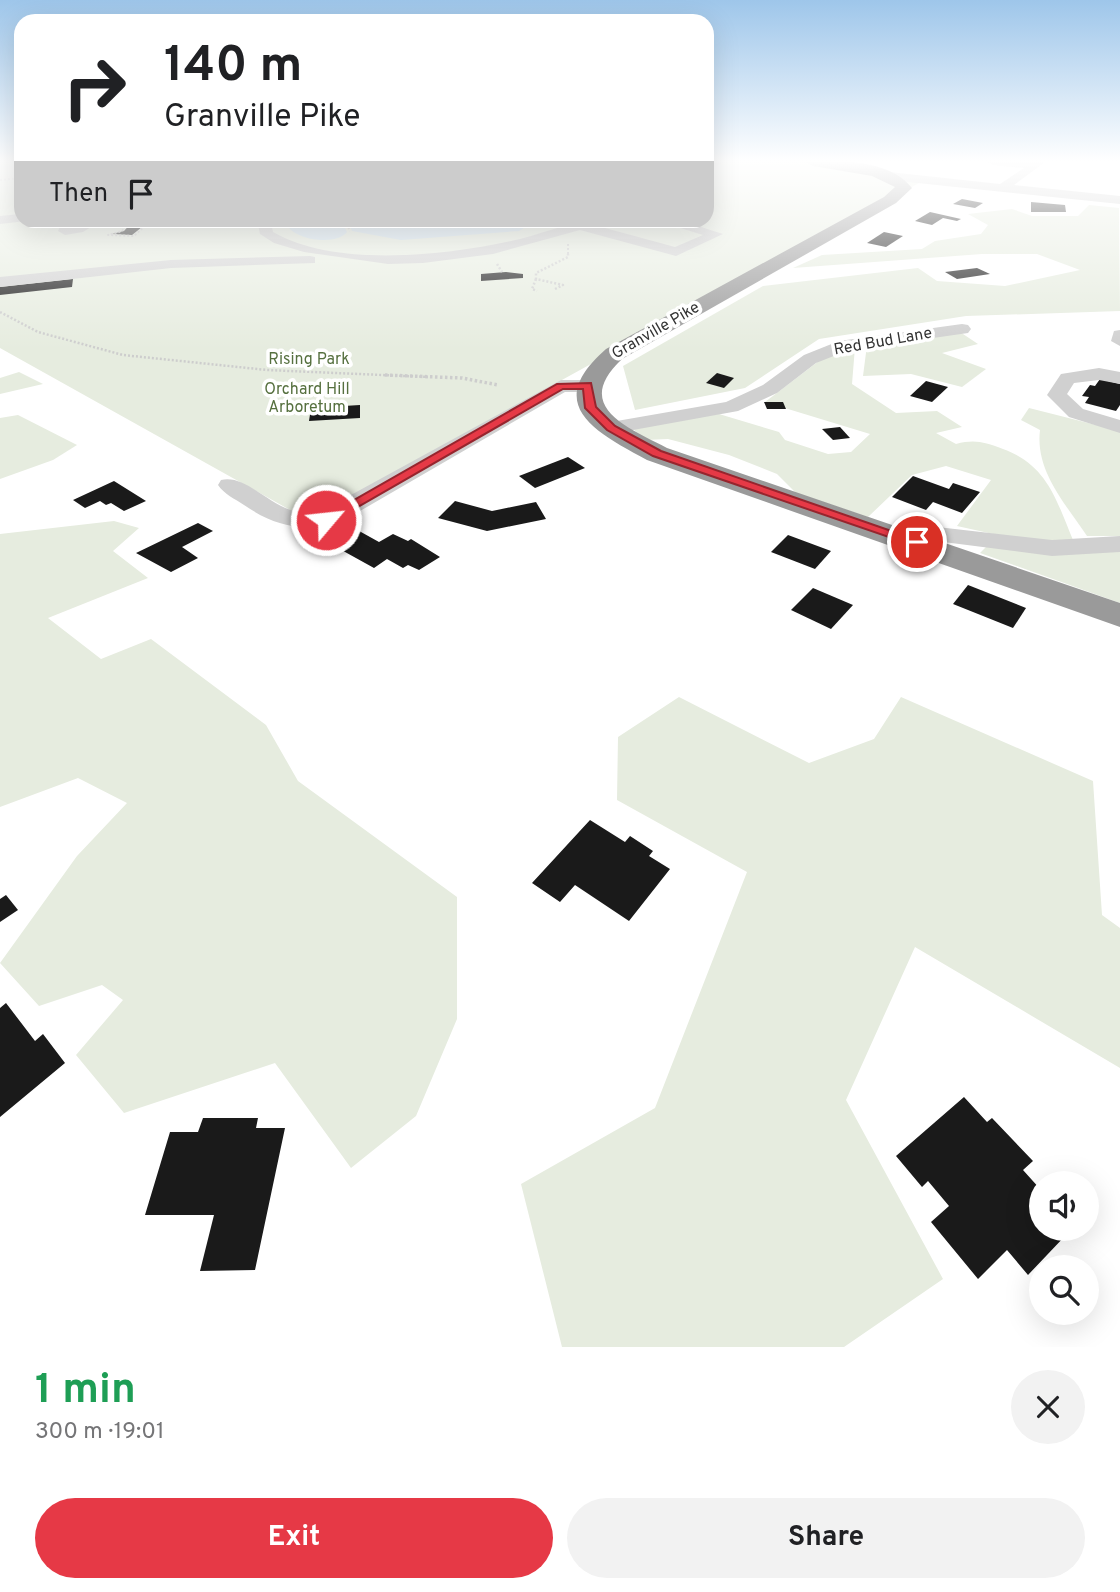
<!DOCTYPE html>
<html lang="en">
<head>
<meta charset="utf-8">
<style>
  body { margin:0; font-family:Overpass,sans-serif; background:#f2f2f2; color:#202124; height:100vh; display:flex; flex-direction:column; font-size:26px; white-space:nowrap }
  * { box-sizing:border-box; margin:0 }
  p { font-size:23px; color:#757577 }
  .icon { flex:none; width:38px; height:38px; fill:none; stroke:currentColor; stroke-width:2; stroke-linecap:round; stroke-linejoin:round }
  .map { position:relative; height:1347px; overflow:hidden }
  .panel { display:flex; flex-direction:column; background:#fff; flex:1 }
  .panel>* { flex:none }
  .top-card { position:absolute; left:14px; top:14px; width:700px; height:214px; border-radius:21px; box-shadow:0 7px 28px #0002; background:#fff; color:#202124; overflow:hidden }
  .buttons { position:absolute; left:1029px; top:1171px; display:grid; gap:14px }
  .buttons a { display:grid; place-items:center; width:70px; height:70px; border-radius:50%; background:#fff; box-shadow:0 7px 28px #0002; font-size:35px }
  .pin { position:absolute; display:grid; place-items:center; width:60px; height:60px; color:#fff; margin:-30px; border:4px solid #fff; border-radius:50%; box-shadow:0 2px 7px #0007 }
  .me { position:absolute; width:77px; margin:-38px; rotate:62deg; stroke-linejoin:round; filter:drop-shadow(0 0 5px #0008) }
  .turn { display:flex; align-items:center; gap:24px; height:147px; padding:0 35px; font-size:32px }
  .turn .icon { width:91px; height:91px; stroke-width:2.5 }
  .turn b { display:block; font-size:49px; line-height:60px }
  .then { display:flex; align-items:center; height:66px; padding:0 35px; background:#0003; gap:14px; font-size:26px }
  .round { display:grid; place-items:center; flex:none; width:74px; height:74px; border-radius:37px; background:#f2f2f2 }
  .summary { display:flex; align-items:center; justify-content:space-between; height:119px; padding:0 35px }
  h1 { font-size:42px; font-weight:700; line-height:52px; color:#1e9e55 }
  .cta { display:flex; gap:14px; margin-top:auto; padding:14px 35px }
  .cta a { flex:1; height:80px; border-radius:42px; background:#e63946; color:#fff; font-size:28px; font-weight:700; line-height:80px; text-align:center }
  .cta a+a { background:#f2f2f2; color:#202124 }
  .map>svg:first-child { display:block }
  .green { fill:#e6ecdf }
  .water { fill:#cfe2ee }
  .building { fill:#1a1a1a }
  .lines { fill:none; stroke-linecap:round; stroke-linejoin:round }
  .path-far2 { stroke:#cdcdcd; stroke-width:2; stroke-dasharray:2 2; stroke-linecap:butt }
  .path-far1 { stroke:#cdcdcd; stroke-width:2.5; stroke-dasharray:2 2; stroke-linecap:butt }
  .path { stroke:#cdcdcd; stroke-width:3.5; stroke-dasharray:2.5 2.5; stroke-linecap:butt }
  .minor { fill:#d0d0d0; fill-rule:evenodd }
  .highway { fill:#9a9a9a; fill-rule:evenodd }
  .route { fill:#e63946; stroke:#96252e; stroke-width:2 }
  .labels { text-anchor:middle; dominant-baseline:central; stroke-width:7; stroke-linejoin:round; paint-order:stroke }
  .far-street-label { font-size:16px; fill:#333; stroke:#fff }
  .far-park-label { font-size:16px; fill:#56703f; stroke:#fff }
</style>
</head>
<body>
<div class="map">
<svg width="1120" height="1347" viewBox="0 0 1120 1347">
  <rect width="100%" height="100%" fill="#fff"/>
  <g class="green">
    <polygon points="0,162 21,162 21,220 707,220 707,162 813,162 928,178 308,520 0,348"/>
    <polygon points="1089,205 1119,208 1120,311 966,316 819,339 745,388 635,410 623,366 763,286 918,268 937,281 1005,286 1080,270 1037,254 982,254 793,268 822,255 922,249 935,241 981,234 988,225 968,214 1012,209 1032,216 1078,216"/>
    <polygon points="960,332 978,344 942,353 986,369 962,387 911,374 863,376 867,345"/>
    <path d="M855,347l-3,37 44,29 41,-2 25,16 -26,6 20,11c19,-5 28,-2 47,5 44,16 53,50 70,91h-53l-63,-14 34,-46 -45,-14 -34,9 -44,42 -72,-24 -19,-19 -48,-19 -61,-16 -23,1 -14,-13 88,-13 60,18 6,8 43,14 23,-2 19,-18 -105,-32 63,-48z"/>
    <polygon points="19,372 43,384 0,394 0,378"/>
    <path d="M1029,408l91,23v105h-33c-22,-33 -52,-65 -47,-106l-19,-10z"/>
    <polygon points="18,415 77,445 53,460 0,479 0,418"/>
    <polygon points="114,521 139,528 113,551 148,578 48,618 101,659 151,639 266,725 298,781 457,897 457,1019 416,1116 351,1168 275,1063 124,1113 76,1055 123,1000 102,985 39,1006 0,963 77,856 127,803 78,778 0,807 0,534"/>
    <polygon points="987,546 1120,548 1120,603 980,553"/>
    <polygon points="679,697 809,763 874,739 901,697 1093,781 1102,915 1120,928 1120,1068 915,947 846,1100 943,1279 844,1347 562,1347 521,1184 655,1108 747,872 617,800 618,737"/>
  </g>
  <g class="water">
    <path d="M290,221h52l5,11c-10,13 -47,9 -58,-4z"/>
    <polygon points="528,221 530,224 519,231 401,240 352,231 348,221"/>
  </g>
  <g class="building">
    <polygon points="962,199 983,203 975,208 953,204"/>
    <polygon points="1031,202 1065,205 1066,212 1031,212"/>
    <polygon points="930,212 961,219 957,221 943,218 932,225 915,221"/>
    <polygon points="134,220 164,220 147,223 132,235 112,234 124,231"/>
    <polygon points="884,232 903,236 886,247 867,243"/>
    <polygon points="977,268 990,274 957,279 945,272"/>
    <polygon points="506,272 523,274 523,278 481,281 481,274"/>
    <polygon points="73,279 72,287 0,295 0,287"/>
    <polygon points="717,373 734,378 724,388 706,383"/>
    <polygon points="1100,379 1120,384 1120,405 1116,411 1085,403 1089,397 1082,396 1090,385 1095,386"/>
    <polygon points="926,381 948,387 932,402 910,396"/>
    <polygon points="764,402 783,402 786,409 767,409"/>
    <polygon points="360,405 360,418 309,421 311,408"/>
    <polygon points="840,427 850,438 833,440 822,429"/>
    <polygon points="568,457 585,468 535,488 519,476"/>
    <polygon points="913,476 949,489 953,483 980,492 962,513 933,502 926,510 892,497"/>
    <polygon points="114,481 146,501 124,511 111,503 106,505 100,501 85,508 73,500"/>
    <polygon points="455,501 492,511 536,502 546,519 487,531 438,518"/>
    <polygon points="198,523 213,531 182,547 198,558 171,572 136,553"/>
    <polygon points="352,527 379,542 393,534 408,541 411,539 440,557 419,570 408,565 403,568 387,559 374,568 327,542"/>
    <polygon points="788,535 831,551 815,569 771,552"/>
    <polygon points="968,585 1026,608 1013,628 953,604"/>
    <polygon points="813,588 853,605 831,629 791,610"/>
    <polygon points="590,820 625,842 630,836 653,851 649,856 670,869 629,921 575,885 560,902 532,883"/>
    <polygon points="6,895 18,910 0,922 0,899"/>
    <polygon points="6,1003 35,1041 43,1034 65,1063 0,1117 0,1008"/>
    <polygon points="964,1097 987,1122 992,1118 1033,1161 1023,1170 1041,1190 1041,1198 1036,1203 1041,1208 1041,1228 1060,1228 1066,1235 1028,1275 1007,1250 978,1279 931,1222 949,1206 928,1181 922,1187 896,1156"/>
    <polygon points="203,1118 258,1118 256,1128 285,1128 255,1270 200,1271 214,1215 145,1215 170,1132 198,1132"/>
  </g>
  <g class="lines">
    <g class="path-far2">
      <polyline points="0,180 21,178"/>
      <polyline points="131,220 122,231 108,235 134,236 147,224 162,224 167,220"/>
      <polyline points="345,220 350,231"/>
      <polyline points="161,225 173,225 180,220"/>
      <polyline points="568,244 568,256"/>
    </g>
    <g class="path-far1">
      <polyline points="497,264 502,272"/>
      <polyline points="536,279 532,289 537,291"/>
      <polyline points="555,289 563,285 536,279 536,273 568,257 568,254"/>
      <polyline points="0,312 38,332 123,355 267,370 428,377"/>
    </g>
    <polyline class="path" points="385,375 462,378 498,385"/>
    <g class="minor">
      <polygon points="724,162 707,170 707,163"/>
      <polygon points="987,162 1045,162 1014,185 1120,196 1120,204 889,180 883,176 889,172 1000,184 1024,168 993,165"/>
      <polygon points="21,214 21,220 26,221 0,224 0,216"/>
      <polygon points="63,220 76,220 74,225 85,220 102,220 83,232 65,235 58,231"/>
      <path d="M264,220h17l-9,7 1,5c64,37 178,23 247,7 28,-7 53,-19 82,-19l-8,5 81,22 28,-12 -48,-15h24l44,14 -47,22 -96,-26 -87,24 -70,9 -35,1 -84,-12 -30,-9 -14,-9 -2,-9z"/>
      <polygon points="310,256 315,257 315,263 171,268 0,287 0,277 171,260"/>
      <polygon points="962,324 968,325 971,329 968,333 849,350 816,363 777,393 738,411 611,434 601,428 611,422 726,402 763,385 804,355 839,341"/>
      <polygon points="1120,330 1120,346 1111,341 1114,331"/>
      <polygon points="1099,368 1120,372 1120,384 1099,380 1074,383 1067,394 1083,409 1120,420 1120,433 1069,417 1047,395 1061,374"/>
      <path d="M561,380h26l10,6 -10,6h-22l-217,126c-39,15 -69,11 -104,-13 -9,-6 -20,-11 -26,-20l3,-5c30,-7 56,40 97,33z"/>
      <polygon points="920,525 1052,540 1120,536 1120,552 1052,556 920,539 883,538 880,533 883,528"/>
    </g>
    <path class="highway" d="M806,162c32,-2 84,-3 106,26l-16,15 -274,156c-50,47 4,68 45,89l453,155v24l-473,-167c-54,-29 -104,-56 -41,-111l278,-152 11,-10 -23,-11 -59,-10z"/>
  </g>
  <linearGradient id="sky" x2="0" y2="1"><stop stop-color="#9ec6ea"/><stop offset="0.46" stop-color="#fff"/><stop offset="1" stop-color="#fff" stop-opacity="0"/></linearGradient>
  <rect width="1120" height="350" fill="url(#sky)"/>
  <polygon class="route" points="591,383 596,407 615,426 661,451 923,542 912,545 653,456 607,430 585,408 583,389 563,389 330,523 319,520 557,384"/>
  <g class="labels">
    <g class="far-street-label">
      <text transform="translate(656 331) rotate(-30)">Granville Pike</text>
      <text transform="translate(883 342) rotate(-10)">Red Bud Lane</text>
    </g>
    <g class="far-park-label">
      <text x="309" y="360">Rising Park</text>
      <text x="307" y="390">Orchard Hill<tspan x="307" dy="18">Arboretum</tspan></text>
    </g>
  </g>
</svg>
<div class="buttons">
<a><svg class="icon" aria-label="sound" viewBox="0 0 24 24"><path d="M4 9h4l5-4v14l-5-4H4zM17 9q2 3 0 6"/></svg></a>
<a><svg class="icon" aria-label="search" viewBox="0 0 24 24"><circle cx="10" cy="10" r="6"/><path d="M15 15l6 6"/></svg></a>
</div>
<div class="pin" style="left:917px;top:542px;background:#d93025"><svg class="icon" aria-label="arrive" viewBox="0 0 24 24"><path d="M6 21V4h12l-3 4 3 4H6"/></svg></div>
<svg class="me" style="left:326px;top:520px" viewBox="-20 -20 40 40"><circle r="17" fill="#e63946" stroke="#fff" stroke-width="3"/><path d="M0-11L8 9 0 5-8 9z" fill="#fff"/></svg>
<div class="top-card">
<div class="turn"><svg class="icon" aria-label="right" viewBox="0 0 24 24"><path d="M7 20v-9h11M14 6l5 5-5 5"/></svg><div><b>140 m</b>Granville Pike</div></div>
<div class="then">Then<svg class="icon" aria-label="arrive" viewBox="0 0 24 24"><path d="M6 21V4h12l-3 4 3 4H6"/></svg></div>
</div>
</div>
<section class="panel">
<div class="summary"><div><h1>1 min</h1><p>300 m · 19:01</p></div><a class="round"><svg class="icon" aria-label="close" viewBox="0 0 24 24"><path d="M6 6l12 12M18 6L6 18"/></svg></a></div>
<div class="cta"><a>Exit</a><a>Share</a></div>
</section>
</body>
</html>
